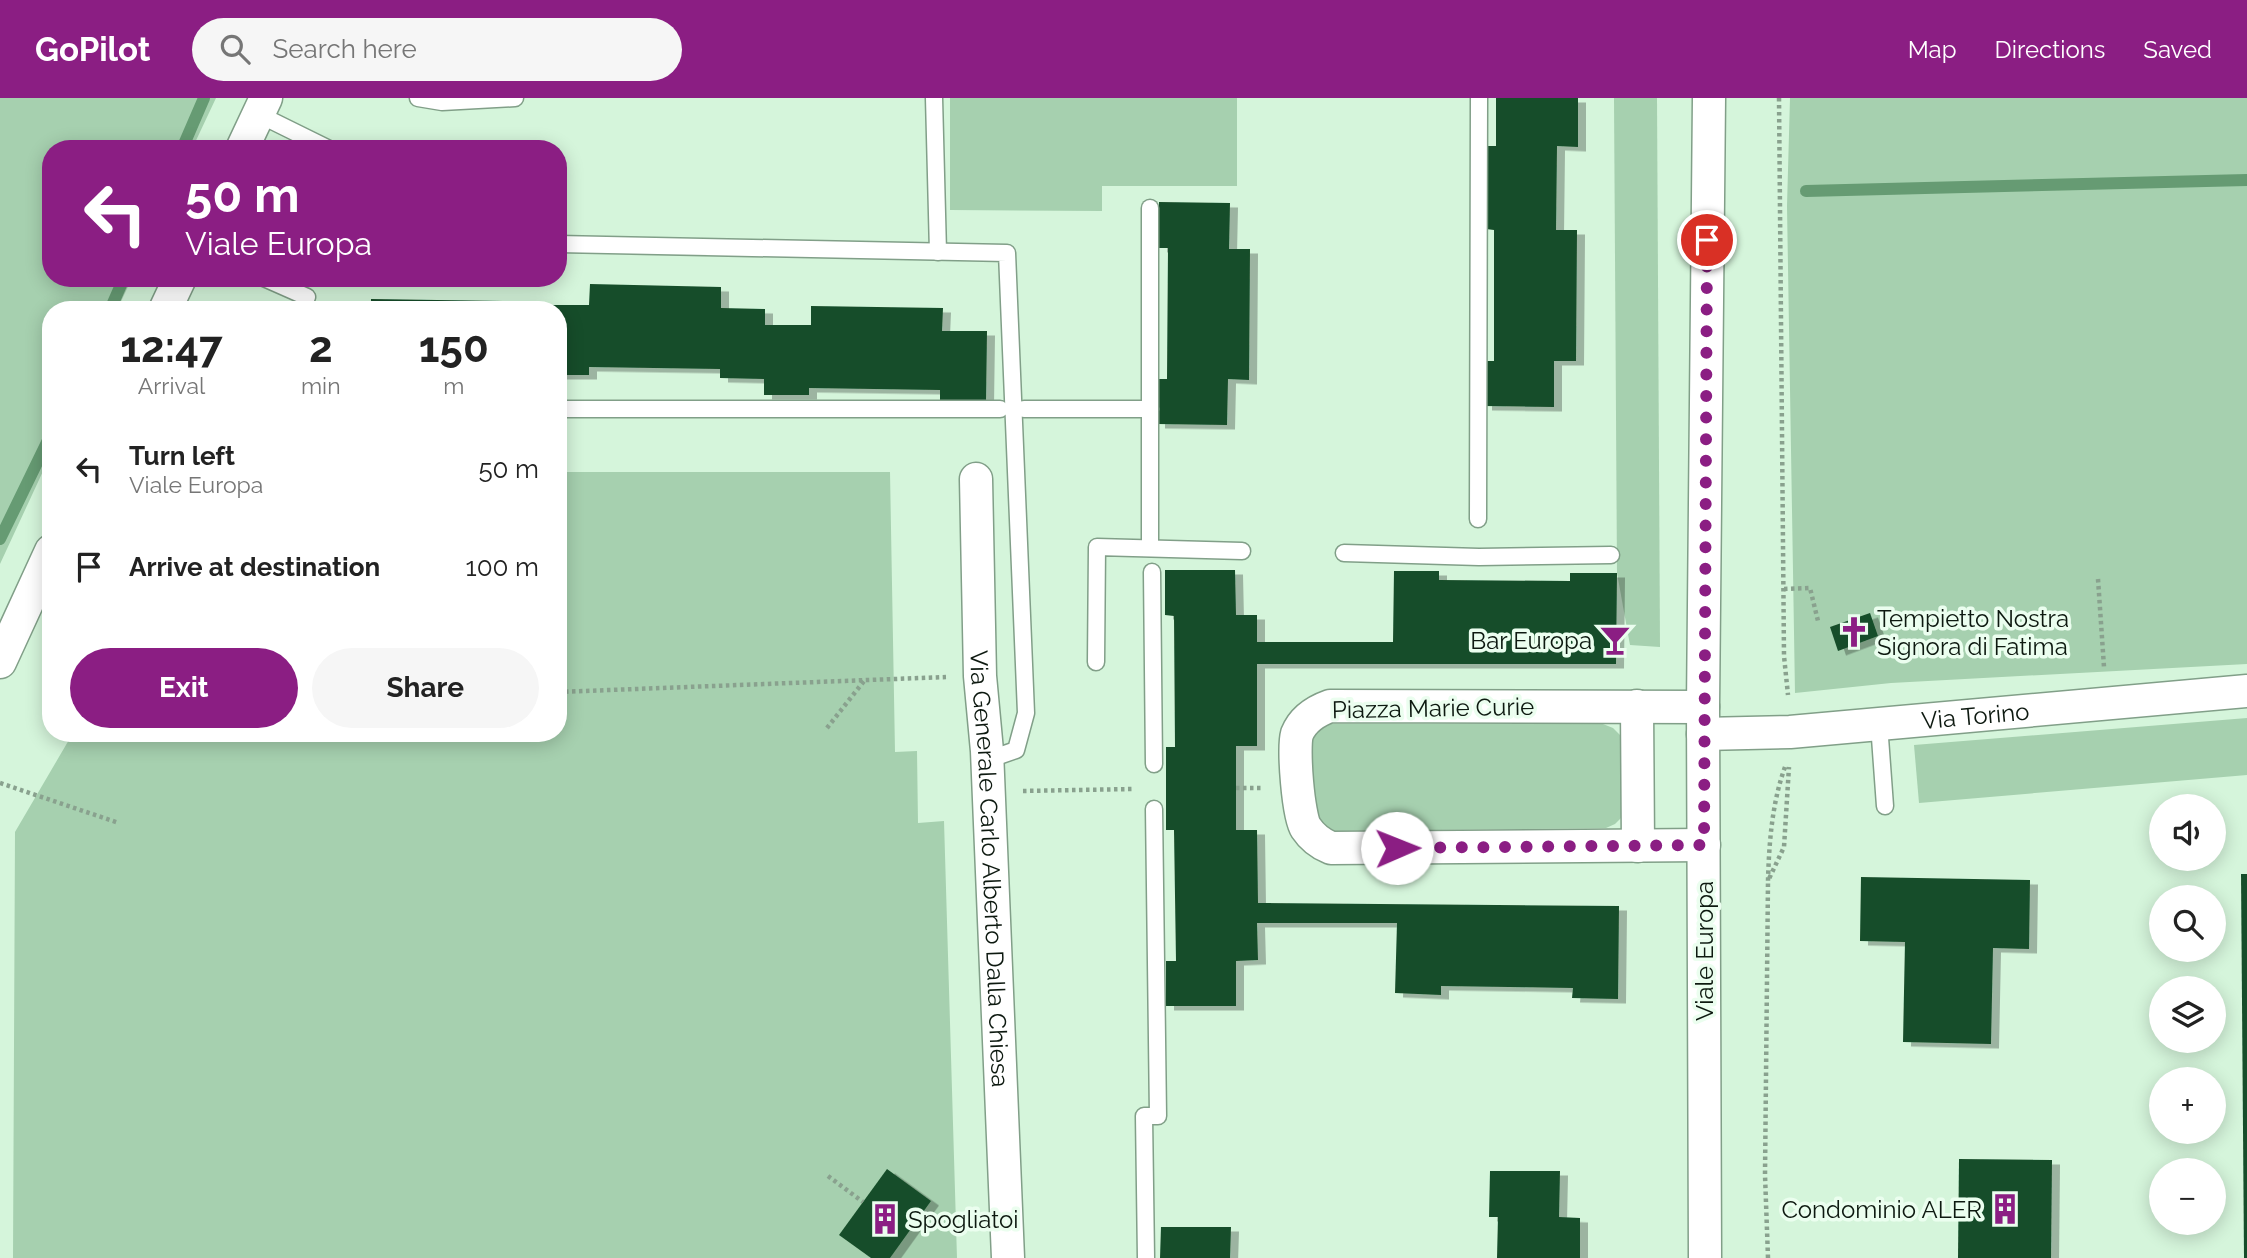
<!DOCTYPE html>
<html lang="en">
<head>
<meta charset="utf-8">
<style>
  body { margin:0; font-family:Raleway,sans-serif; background:#f6f6f6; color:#222; height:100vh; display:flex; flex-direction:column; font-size:26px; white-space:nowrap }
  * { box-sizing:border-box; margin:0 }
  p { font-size:23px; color:#767676 }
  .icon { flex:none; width:38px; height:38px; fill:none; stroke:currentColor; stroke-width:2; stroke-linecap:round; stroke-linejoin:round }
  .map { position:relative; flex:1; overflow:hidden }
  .sheet { position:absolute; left:42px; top:203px; width:525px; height:441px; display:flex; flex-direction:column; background:#fff; border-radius:28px; box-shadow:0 4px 18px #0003 }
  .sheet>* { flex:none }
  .guide { position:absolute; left:42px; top:42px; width:525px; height:147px; border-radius:28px; box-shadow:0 4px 18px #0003; background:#8b1e83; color:#fff; overflow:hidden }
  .tools { position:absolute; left:2149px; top:696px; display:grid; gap:14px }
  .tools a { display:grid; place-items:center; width:77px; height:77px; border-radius:50%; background:#fff; box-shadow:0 4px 18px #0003; font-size:35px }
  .pin { position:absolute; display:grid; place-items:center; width:60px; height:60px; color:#fff; margin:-30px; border:4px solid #fff; border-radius:50%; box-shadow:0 2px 7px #0007 }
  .me { position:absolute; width:77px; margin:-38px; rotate:89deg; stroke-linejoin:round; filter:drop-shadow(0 0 5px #0008) }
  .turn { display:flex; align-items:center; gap:24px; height:147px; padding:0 28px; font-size:32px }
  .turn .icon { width:91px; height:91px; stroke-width:2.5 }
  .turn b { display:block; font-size:49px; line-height:60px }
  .eta { display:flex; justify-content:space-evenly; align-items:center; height:119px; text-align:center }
  .eta b { font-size:42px; font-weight:700; line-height:49px }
  .primary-button { display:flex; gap:14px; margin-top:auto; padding:14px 28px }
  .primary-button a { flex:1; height:80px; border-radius:42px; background:#8b1e83; color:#fff; font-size:28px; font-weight:700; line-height:80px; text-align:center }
  .primary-button a+a { background:#f6f6f6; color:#222 }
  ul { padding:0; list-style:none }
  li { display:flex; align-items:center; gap:21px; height:98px; padding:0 28px }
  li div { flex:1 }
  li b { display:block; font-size:26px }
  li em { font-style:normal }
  header { display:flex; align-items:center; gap:42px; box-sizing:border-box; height:98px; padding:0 35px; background:#8b1e83; color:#fff }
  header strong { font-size:33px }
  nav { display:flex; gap:38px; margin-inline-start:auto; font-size:24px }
  .search { width:490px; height:63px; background:#f6f6f6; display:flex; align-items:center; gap:18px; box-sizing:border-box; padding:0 24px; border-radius:38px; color:#767676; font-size:26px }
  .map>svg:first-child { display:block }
  .green { fill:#a6d0af }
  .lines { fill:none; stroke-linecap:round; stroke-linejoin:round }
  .stream { stroke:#669b73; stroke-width:12 }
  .building { fill:#164d29; filter:url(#shadow) }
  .service-casing { stroke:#819f88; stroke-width:19 }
  .minor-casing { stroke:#819f88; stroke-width:35 }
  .path { stroke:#89a18e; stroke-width:4.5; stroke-dasharray:3.5 3.5; stroke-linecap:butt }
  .service { stroke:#fff; stroke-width:16 }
  .minor { stroke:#fff; stroke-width:32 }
  .route { stroke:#8b1e83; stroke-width:12; stroke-dasharray:0 21.6 }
  .labels { text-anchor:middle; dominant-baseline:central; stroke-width:7; stroke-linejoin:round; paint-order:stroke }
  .poi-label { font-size:24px; fill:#0d1910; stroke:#ebfeef; text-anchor:start }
  .street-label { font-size:24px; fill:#0d1910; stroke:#ebfeef }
</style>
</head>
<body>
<header>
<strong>GoPilot</strong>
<div class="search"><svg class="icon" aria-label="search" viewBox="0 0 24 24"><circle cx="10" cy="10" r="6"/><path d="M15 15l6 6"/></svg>Search here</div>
<nav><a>Map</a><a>Directions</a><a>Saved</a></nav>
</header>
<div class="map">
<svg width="2247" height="1160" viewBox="0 0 2247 1160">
  <defs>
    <filter id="shadow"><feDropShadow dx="8" dy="4.5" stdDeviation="0" flood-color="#0004"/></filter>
  </defs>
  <rect width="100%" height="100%" fill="#d5f5db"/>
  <g class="green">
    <polygon points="0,0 216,0 192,51 51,51 51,180 132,180 117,212 51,212 51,356 0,466"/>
    <polygon points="950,0 1237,0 1237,88 1102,88 1102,113 950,112"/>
    <polygon points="1614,0 1657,0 1660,549 1630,547 1617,475"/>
    <polygon points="1790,0 2247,0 2247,566 1891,585 1795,595 1787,108"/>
    <polygon points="558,374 890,374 895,654 917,653 918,725 944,723 957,1160 13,1160 15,734 73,635 558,635"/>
    <polygon points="2247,620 2247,677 1919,705 1914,647"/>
    <polygon points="1331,626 1603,626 1613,630 1623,640 1623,718 1615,726 1606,730 1333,733 1325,731 1314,722 1306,646 1322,627"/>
  </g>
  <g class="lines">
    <g class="stream">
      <polyline points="182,51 204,0"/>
      <polyline points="1806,93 2247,82"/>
      <polyline points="110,212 124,180"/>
      <polyline points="0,441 51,336"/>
    </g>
  </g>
  <g class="building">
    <polygon points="1496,0 1578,0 1578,49 1557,48 1556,132 1577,132 1576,263 1554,263 1554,309 1484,308 1484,263 1494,263 1494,132 1486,131 1486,48 1496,48"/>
    <polygon points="1159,104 1230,105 1229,151 1250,151 1249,282 1228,281 1227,327 1157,326 1157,281 1167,281 1168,150 1159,150"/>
    <polygon points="590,186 721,189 721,210 765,211 765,227 811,227 811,208 943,210 942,233 987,233 986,303 940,303 940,292 809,290 809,297 764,297 764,281 720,280 720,271 589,269 589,277 558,277 558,212 546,212 546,207 589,207"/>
    <polygon points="371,201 503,203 503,212 371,212"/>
    <polygon points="1165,472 1235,472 1236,517 1257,517 1257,544 1393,544 1394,473 1439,473 1439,482 1570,483 1570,475 1617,475 1616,566 1257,566 1257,648 1236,648 1236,732 1257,732 1258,805 1619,808 1618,901 1572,900 1573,890 1441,888 1441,897 1395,895 1397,825 1257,825 1258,862 1236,863 1236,908 1166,908 1166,863 1176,863 1174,732 1166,732 1166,649 1175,649 1174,518 1165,517"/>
    <polygon points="1870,515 1878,538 1838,553 1830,529"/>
    <polygon points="2241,776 2247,776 2247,1160 2244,1160"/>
    <polygon points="1861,779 2030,782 2029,851 1993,850 1991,946 1903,944 1905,844 1860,843"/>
    <polygon points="1959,1061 2052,1062 2051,1160 1958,1160"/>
    <polygon points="887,1071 931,1103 890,1160 871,1160 839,1137"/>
    <polygon points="1490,1073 1560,1073 1559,1119 1580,1120 1580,1160 1497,1160 1498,1119 1489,1119"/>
    <polygon points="1161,1129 1231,1129 1230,1160 1160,1160"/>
  </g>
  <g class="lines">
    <defs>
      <g id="service">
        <polyline points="418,0 442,4 515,0"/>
        <polyline points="934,0 938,154"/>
        <polyline points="258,16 329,51"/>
        <polyline points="1150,110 1150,450"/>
        <polyline points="558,146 1007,155 1026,615 1016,652 987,662"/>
        <polyline points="264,180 307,199"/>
        <polyline points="558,311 1000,311"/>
        <polyline points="1024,311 1150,311"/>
        <polyline points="1478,421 1479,0"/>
        <polyline points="1344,455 1479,459 1611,457"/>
        <polyline points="1152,474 1154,666"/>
        <polyline points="1096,564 1097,449 1242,453"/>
        <polyline points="1879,626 1885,708"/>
        <polyline points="1146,1160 1144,1018 1158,1018 1154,711"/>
      </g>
      <g id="minor">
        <polyline points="242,51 266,0"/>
        <polyline points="165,212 180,180"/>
        <path id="s1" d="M976,381l4,197 7,75 21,507"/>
        <polyline points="0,564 51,453"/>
        <polyline points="1637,608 1638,748"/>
        <path d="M1703,609l-373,-1c-14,5 -27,13 -33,28 -4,14 1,82 9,94 6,9 15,16 25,20l373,-3"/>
        <path id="s2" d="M1703,636l87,-2 457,-41"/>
        <polyline points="1705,1160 1703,609 1709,0"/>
      </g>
    </defs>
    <use href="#service" class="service-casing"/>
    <use href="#minor" class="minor-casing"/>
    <g class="path">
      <polyline points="1779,0 1784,558 1788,597"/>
      <polyline points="2098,481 2104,569"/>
      <polyline points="1784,491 1810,490 1818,523"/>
      <polyline points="558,594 946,579"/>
      <polyline points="827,630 864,583"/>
      <path d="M1785,669c-13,36 -16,76 -17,114l16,-34 5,-80"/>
      <polyline points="0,685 119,725"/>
      <polyline points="1236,690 1263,690"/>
      <polyline points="1023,693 1133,691"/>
      <polyline points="828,1078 863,1104"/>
      <polyline points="1768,1160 1765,1077 1768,783"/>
    </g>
    <use href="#service" class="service"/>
    <use href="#minor" class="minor"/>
  </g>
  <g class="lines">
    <polyline class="route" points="1397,750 1704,747 1707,142"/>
  </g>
  <defs>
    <symbol id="church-bare" viewBox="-9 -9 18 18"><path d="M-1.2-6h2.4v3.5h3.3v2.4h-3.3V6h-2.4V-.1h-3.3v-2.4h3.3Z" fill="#8b1e83" stroke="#ebfeef" stroke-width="2.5" paint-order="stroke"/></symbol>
    <symbol id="bar-bare" viewBox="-9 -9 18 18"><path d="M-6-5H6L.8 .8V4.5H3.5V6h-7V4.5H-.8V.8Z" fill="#8b1e83" stroke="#ebfeef" stroke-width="2.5" paint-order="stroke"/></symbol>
    <symbol id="building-bare" viewBox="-9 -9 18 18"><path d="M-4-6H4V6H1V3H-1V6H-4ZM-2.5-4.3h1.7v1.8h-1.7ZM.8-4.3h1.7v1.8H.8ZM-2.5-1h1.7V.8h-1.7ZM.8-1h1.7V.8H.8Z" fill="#8b1e83" stroke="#ebfeef" stroke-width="2.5" paint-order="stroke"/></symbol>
  </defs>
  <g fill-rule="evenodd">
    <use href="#church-bare" x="1832" y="512" width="44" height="44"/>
    <use href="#bar-bare" x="1593" y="520" width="44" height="44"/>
    <use href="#building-bare" x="1983" y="1089" width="44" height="44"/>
    <use href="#building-bare" x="863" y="1099" width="44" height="44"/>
  </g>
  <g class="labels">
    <g class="poi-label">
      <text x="1877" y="520">Tempietto Nostra<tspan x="1877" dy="28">Signora di Fatima</tspan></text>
      <text x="1592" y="542" text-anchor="end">Bar Europa</text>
      <text x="1982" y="1111" text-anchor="end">Condominio ALER</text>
      <text x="908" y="1121">Spogliatoi</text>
    </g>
    <g class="street-label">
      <text transform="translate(1433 610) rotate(-1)">Piazza Marie Curie</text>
      <text stroke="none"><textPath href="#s2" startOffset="273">Via Torino</textPath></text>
      <text stroke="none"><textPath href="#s1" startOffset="390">Via Generale Carlo Alberto Dalla Chiesa</textPath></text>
      <text transform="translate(1704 853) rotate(-90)">Viale Europa</text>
    </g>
  </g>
</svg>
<div class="tools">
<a><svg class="icon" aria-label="sound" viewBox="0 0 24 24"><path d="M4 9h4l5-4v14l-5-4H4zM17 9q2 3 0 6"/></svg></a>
<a><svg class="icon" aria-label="search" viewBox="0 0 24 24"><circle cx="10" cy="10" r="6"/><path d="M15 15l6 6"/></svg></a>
<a><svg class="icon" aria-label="layers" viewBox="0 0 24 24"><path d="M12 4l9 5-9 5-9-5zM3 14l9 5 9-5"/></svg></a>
<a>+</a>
<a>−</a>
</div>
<div class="pin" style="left:1707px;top:142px;background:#d93025"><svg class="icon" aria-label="arrive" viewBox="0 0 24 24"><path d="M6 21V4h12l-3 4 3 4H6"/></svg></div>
<svg class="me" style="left:1397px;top:750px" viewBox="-20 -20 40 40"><circle r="19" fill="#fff"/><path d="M0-13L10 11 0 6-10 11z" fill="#8b1e83"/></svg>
<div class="guide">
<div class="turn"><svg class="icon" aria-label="left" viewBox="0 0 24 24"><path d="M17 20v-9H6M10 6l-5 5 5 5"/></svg><div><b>50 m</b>Viale Europa</div></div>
</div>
<section class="sheet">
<div class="eta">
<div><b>12:47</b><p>Arrival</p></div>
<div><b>2</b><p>min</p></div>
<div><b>150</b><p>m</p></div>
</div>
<ul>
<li><svg class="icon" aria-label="left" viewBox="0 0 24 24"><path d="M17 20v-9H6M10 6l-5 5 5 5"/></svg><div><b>Turn left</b><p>Viale Europa</p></div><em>50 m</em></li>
<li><svg class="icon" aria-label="arrive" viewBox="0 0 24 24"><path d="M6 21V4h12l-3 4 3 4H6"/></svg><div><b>Arrive at destination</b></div><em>100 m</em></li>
</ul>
<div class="primary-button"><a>Exit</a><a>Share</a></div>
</section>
</div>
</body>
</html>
